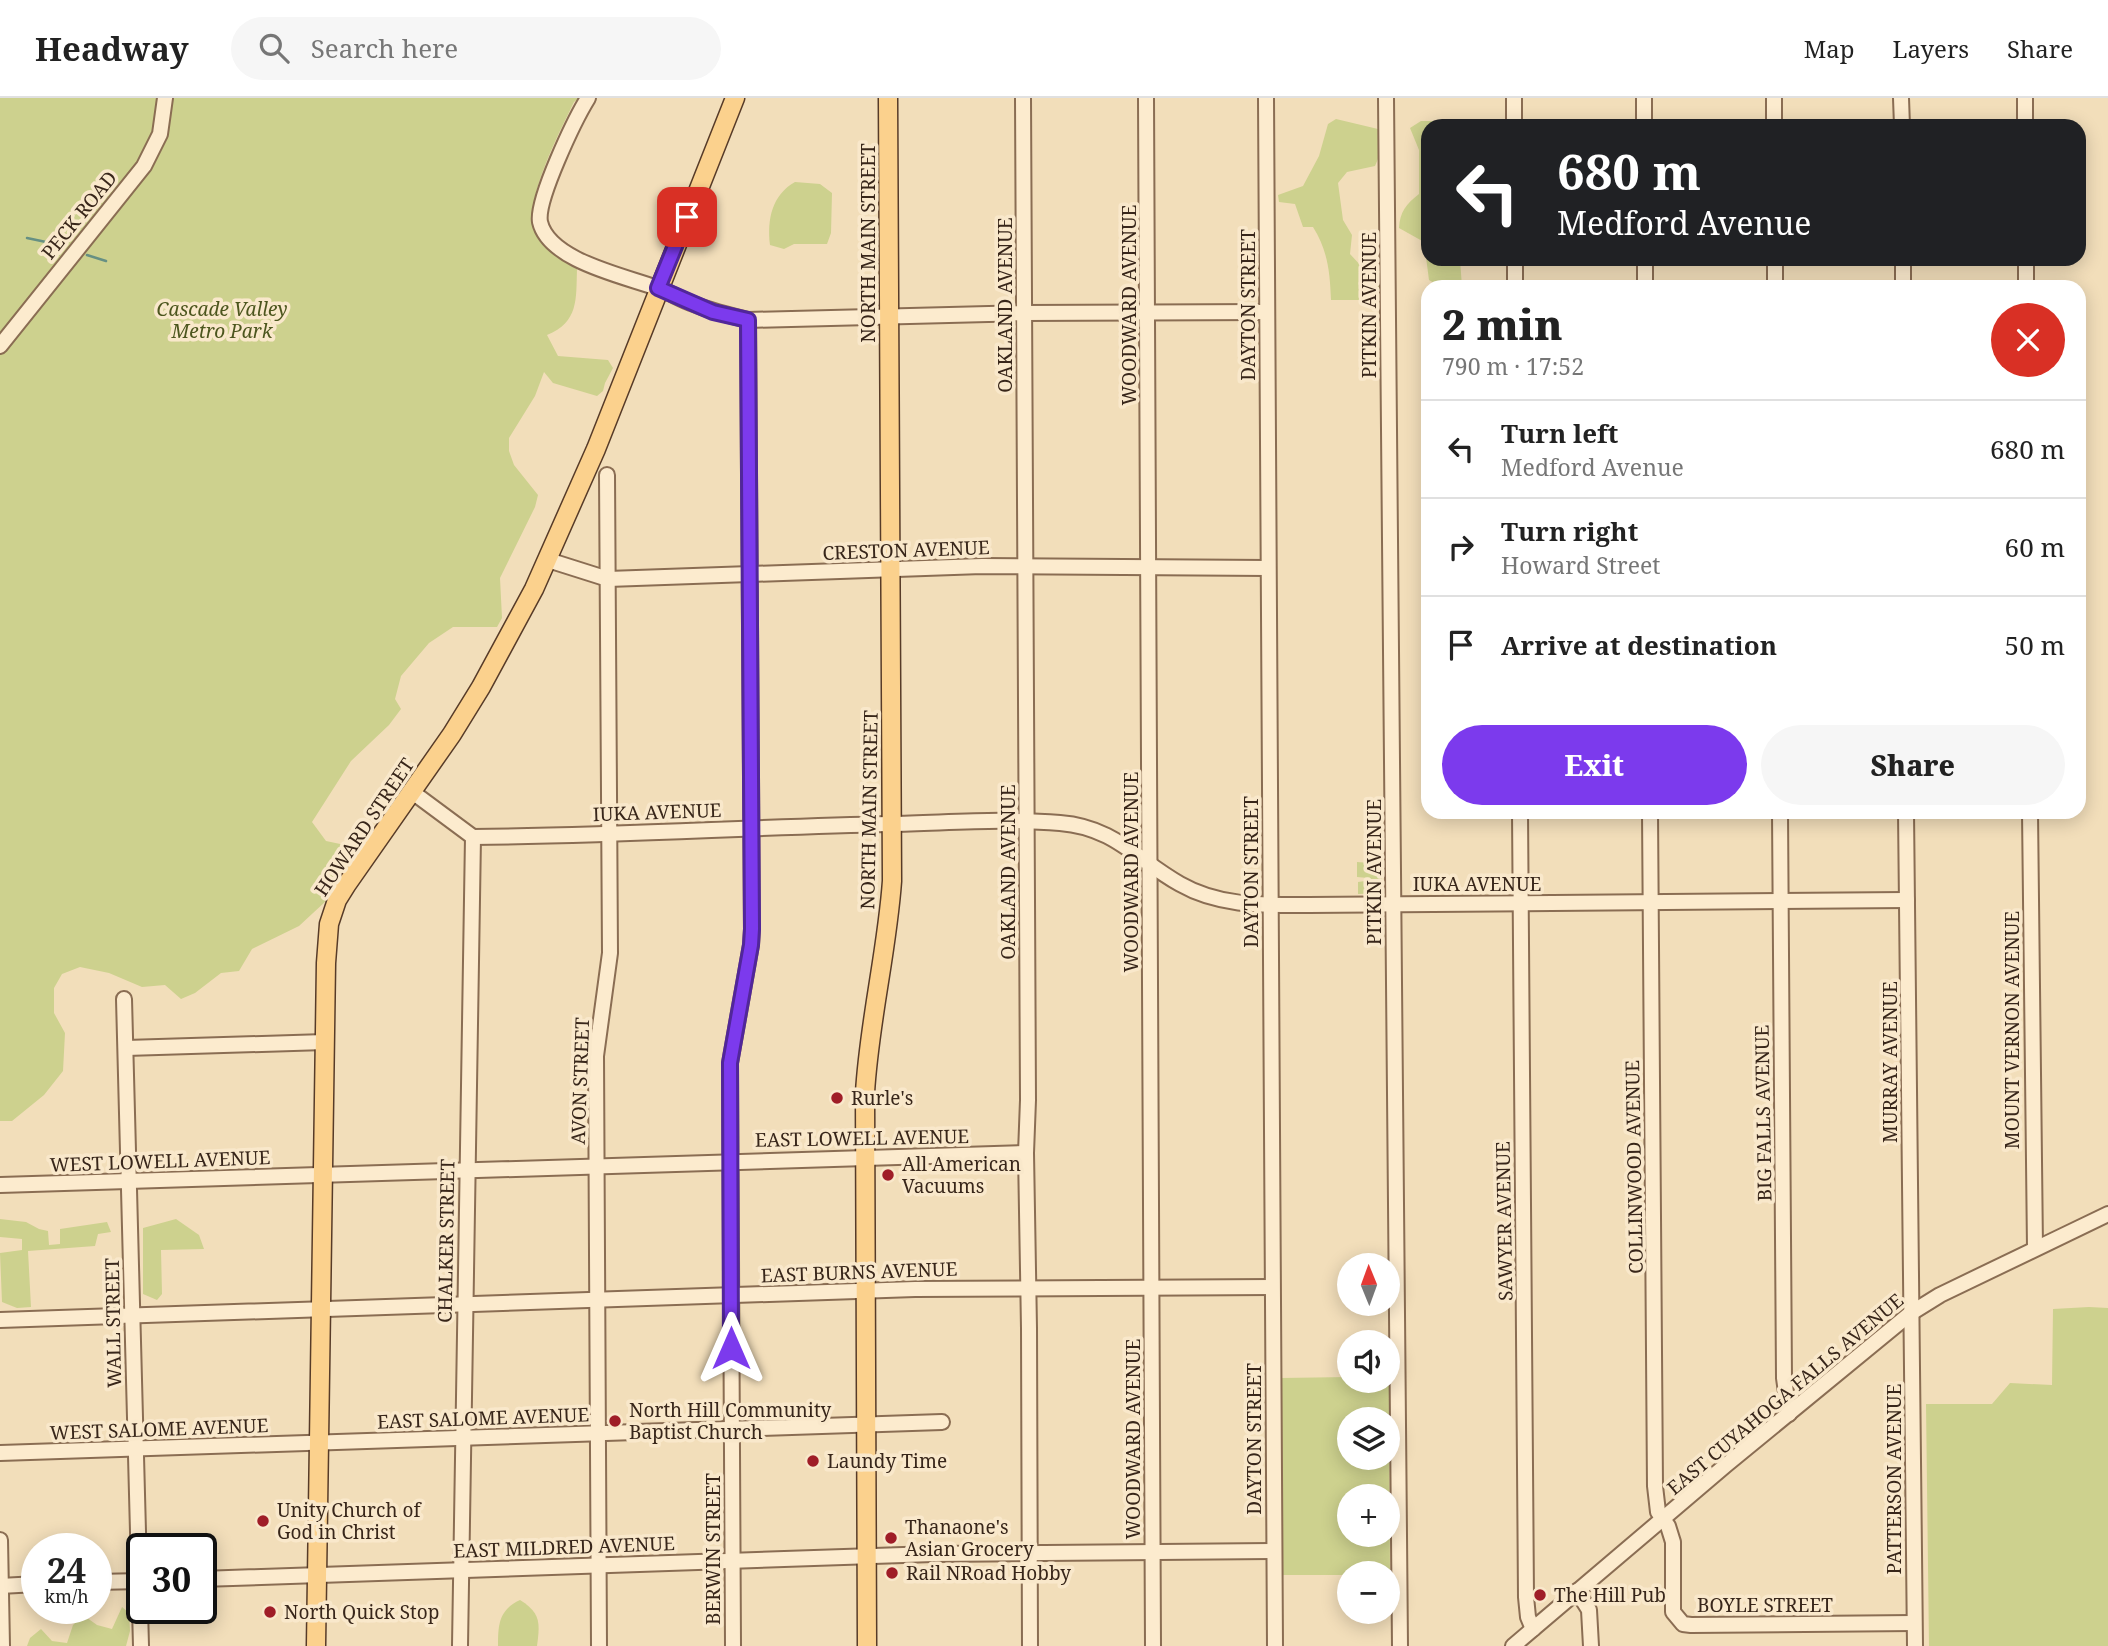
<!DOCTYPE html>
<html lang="en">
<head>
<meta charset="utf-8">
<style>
  body { margin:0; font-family:"Noto Serif",serif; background:#f6f6f6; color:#222; height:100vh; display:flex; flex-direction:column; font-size:26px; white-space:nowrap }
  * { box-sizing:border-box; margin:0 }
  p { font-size:23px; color:#767676 }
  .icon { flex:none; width:38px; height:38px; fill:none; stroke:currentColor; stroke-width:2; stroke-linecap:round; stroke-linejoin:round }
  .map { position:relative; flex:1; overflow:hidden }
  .panel { position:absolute; left:1421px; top:182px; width:665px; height:539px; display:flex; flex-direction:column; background:#fff; border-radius:21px; box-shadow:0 4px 18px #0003 }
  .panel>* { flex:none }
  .hud { position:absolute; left:1421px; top:21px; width:665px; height:147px; border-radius:21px; box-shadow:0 4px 18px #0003; background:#202124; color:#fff; overflow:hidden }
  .needle { width:46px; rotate:359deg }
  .buttons { position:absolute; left:1337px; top:1155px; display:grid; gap:14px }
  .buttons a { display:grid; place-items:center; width:63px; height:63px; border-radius:50%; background:#fff; box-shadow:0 4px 18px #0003; font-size:35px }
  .speed { position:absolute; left:21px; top:1435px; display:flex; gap:14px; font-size:35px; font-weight:700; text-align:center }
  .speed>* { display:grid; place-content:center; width:91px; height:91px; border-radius:50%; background:#fff; box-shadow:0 4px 18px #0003; line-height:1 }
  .speed small { font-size:18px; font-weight:400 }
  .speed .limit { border:4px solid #111; border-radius:10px; background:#fff; color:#111 }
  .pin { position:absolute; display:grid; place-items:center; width:60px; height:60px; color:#fff; margin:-30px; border-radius:14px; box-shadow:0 4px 10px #0006 }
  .me { position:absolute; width:77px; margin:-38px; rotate:0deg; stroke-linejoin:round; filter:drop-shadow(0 0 5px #0008) }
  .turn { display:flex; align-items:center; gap:24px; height:147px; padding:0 21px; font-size:32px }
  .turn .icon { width:91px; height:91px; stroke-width:2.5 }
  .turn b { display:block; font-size:49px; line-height:60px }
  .round { display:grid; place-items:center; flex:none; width:74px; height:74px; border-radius:37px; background:#f6f6f6 }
  .head { display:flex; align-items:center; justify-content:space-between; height:119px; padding:0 21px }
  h1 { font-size:42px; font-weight:800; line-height:52px }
  .action { display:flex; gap:14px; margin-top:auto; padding:14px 21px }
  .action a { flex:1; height:80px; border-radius:42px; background:#7c3aed; color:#fff; font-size:28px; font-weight:800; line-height:80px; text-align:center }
  .action a+a { background:#f6f6f6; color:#222 }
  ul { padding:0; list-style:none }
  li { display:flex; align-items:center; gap:21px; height:98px; padding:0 21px; border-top:2px solid #e0e0e0 }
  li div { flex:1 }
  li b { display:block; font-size:26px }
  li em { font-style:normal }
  header { display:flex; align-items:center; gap:42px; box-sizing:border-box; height:98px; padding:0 35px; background:#fff; border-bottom:2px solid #e0e0e0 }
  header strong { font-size:33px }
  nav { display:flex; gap:38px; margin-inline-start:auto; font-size:24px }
  .search { width:490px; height:63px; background:#f6f6f6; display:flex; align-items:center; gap:18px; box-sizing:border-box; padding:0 24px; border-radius:38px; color:#767676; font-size:26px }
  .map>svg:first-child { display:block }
  .green { fill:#cdd18e; fill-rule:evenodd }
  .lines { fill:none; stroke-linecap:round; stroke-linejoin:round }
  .stream { stroke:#669083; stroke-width:2.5 }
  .minor-casing { stroke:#8a6d53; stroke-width:18 }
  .major-casing { stroke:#573b28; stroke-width:21 }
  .minor { stroke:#fcebce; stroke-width:14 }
  .major { stroke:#fbd18d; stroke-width:18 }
  .route-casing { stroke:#51269a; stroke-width:18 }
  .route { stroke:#7c3aed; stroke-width:12 }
  .poi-dot { fill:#9f1d27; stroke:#f9e8cb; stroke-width:2.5 }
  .labels { text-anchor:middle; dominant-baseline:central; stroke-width:7; stroke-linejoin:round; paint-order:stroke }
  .street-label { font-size:19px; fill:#38261a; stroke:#f9e8cb }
  .park-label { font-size:19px; font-style:italic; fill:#4c561e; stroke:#f9e8cb }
  .poi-label { font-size:19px; fill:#38261a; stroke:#f9e8cb; text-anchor:start }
</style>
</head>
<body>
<header>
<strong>Headway</strong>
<div class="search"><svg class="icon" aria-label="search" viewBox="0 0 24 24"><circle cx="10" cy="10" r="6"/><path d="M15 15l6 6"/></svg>Search here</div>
<nav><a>Map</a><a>Layers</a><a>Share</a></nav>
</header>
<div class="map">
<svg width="2108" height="1548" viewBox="0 0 2108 1548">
  <rect width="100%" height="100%" fill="#f2deba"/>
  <g class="green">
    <path d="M0,0h579l-5,4c-13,27 -50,98 -40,127 8,20 25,30 43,40 -1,30 2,53 -30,66l11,21 50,4 5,8 -8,15 -2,8 -6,5 -44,-13 -9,-11 -9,24 -26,42v13l5,14 24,30 -3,12 -35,71 2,40 -5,9h-44l-24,16 -28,33 -6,23 6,10 -12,16 -38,36 -39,61 14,19 19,4 6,12 -14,19 -11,25 -27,25 -47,23 -13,22 -18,2 -26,20 -14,6 -16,-14 -23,2 -33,-14 -29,-6 -18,7 -8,14v25l11,20 -2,38 -19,24 -32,26h-12z"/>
    <path d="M1336,21l42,10 3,23 -6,14 -28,6 -9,11 5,37 9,15 -2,19 12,13 10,4 10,18 -3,11h-48c-1,-27 -3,-49 -18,-73h-10l-8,-23 -16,-2 -1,-7 25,-9 16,-30 9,-32z"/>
    <path d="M1421,23h20l10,5h-23v133h32l2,28h-21l-12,-7 -5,-38 -25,-14c1,-16 7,-24 20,-34v-44l-9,-22z"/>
    <path d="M795,84l25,2 12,9 -1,40 -4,11h-33l-10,5 -14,-4c-3,-26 2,-50 25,-63z"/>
    <polygon points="1357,764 1382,766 1382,795 1358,796 1358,784 1365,783 1367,790 1369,789 1368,780 1357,779"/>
    <polygon points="0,1121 26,1124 39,1131 48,1133 49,1147 60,1146 60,1131 107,1124 111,1134 98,1136 95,1148 28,1153 31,1209 17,1210 2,1204 0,1155 22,1152 22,1141 0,1139"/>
    <polygon points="176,1121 199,1137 204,1151 161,1152 162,1196 157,1202 143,1196 143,1130"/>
    <polygon points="2089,1209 2108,1210 2108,1548 1929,1548 1926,1306 1992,1306 2010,1285 2052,1287 2053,1211"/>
    <path d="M1349,1279v4h39l1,-4 1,198h-108l-1,-197zM1349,1321h39v39h-39zM1388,1398v39h-39v-39z"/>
    <path d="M520,1502c21,13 20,23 17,46h-39c0,-22 1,-36 22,-46z"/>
    <polygon points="122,1509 129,1515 130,1533 126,1548 27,1548 30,1540 41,1531 52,1543 67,1545 73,1527 83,1517 97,1527 112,1531"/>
  </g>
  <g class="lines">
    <g class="stream">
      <polyline points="27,140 65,148"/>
      <polyline points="87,157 106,163"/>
    </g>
    <defs>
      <g id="minor">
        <path d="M588,0c-13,21 -52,102 -48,124 9,39 85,54 117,66 12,4 23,11 34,15 19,8 37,12 57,17l276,-7 243,-1"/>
        <polyline points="1023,0 1028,1002 1026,1055 1029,1230 1030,1548"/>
        <polyline points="1146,0 1153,1548"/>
        <polyline points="1266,0 1275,1548"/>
        <polyline points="1386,0 1400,1548"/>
        <polyline points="1514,0 1514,28"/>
        <polyline points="1644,0 1644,28"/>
        <polyline points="1774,0 1774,28"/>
        <polyline points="1901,0 1902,28"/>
        <polyline points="2025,0 2025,28"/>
        <polyline points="1515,161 1515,189"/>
        <polyline points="1645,161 1645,189"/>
        <polyline points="1775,161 1775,189"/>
        <polyline points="1903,161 1903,189"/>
        <polyline points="2026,161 2026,189"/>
        <polyline points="0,248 144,68 160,36 165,0"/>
        <polyline points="548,462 608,481 982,468 1268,470"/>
        <path d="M411,693l62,46c139,-1 278,-10 417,-13 57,-1 114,-6 170,-1 54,4 77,37 120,61 40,23 86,21 129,21l598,-5"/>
        <polyline points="1520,714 1526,1499 1528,1519 1533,1531"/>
        <polyline points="1650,714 1655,1388 1658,1414 1668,1428 1673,1444 1673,1514 1683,1526 1691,1527 1914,1525"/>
        <polyline points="1780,714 1784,1280 1789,1316"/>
        <polyline points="1906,714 1915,1548"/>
        <polyline points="2030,714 2035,1150"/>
        <polyline points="124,901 141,1548"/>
        <polyline points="126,950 325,944"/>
        <polyline points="0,1087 1026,1055"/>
        <polyline points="0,1222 915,1191 1272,1189"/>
        <polyline points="0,1355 942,1324"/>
        <polyline points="0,1442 2,1548"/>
        <polyline points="201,1481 933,1456 1274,1453"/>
        <polyline points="96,1484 142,1483"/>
        <polyline points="0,1488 37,1486"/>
        <polyline points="1577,1493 1589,1512 1591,1548"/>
        <polyline points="460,1548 473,739"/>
        <polyline points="599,1548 596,958 610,855 607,377"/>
        <polyline points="733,1548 730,965 751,847 752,831 748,222"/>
        <polyline points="1513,1548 1726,1367 1911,1215 1940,1197 2108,1116"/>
      </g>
      <g id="major">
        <polyline points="316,1548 326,865 329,826 337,802 347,786 452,636 481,589 534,491 596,351 735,0"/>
        <path d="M867,1548l-2,-553c4,-71 22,-141 27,-212l-4,-783"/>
      </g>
    </defs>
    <use href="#minor" class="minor-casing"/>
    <use href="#major" class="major-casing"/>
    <use href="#minor" class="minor"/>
    <use href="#major" class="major"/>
  </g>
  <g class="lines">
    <defs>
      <polyline id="route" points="687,119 658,190 713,214 748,222 752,831 751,847 730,965 731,1250"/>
    </defs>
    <use href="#route" class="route-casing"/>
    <use href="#route" class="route"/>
  </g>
  <g class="poi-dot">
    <circle cx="837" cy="1000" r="7"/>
    <circle cx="888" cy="1077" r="7"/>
    <circle cx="615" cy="1323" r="7"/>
    <circle cx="813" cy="1363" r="7"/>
    <circle cx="263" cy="1423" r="7"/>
    <circle cx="891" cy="1440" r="7"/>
    <circle cx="892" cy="1475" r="7"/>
    <circle cx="1540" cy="1497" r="7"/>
    <circle cx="270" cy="1514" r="7"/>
  </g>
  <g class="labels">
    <g class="street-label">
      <text transform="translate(79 117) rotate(-51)">PECK ROAD</text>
      <text transform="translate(868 145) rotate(-90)">NORTH MAIN STREET</text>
      <text transform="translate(1005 207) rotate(-90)">OAKLAND AVENUE</text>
      <text transform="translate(1129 207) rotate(-90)">WOODWARD AVENUE</text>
      <text transform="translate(1248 207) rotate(-90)">DAYTON STREET</text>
      <text transform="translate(1369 207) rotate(-90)">PITKIN AVENUE</text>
      <text transform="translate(906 452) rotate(-2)">CRESTON AVENUE</text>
      <text transform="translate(869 712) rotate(-89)">NORTH MAIN STREET</text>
      <text transform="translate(657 714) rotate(-2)">IUKA AVENUE</text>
      <text transform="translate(364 729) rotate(-56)">HOWARD STREET</text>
      <text transform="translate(1008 774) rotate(-90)">OAKLAND AVENUE</text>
      <text transform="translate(1131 774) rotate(-90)">WOODWARD AVENUE</text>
      <text transform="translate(1251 774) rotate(-90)">DAYTON STREET</text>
      <text transform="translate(1374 774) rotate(-90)">PITKIN AVENUE</text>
      <text x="1477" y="786">IUKA AVENUE</text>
      <text transform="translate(2012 932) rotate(-90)">MOUNT VERNON AVENUE</text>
      <text transform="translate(1890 964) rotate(-90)">MURRAY AVENUE</text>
      <text transform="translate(580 983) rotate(-88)">AVON STREET</text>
      <text transform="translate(1763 1015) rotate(-91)">BIG FALLS AVENUE</text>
      <text transform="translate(862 1040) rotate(-1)">EAST LOWELL AVENUE</text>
      <text transform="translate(160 1063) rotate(-2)">WEST LOWELL AVENUE</text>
      <text transform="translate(1634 1069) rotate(-91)">COLLINWOOD AVENUE</text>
      <text transform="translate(1504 1123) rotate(-91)">SAWYER AVENUE</text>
      <text transform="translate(446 1143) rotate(-89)">CHALKER STREET</text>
      <text transform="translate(859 1174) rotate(-2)">EAST BURNS AVENUE</text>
      <text transform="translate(113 1225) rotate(-91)">WALL STREET</text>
      <text transform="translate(1785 1296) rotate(-40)">EAST CUYAHOGA FALLS AVENUE</text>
      <text transform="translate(483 1320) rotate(-2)">EAST SALOME AVENUE</text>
      <text transform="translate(159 1331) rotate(-2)">WEST SALOME AVENUE</text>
      <text transform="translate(1133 1341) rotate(-90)">WOODWARD AVENUE</text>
      <text transform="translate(1254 1341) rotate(-90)">DAYTON STREET</text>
      <text transform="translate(1894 1381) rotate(-90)">PATTERSON AVENUE</text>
      <text transform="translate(564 1449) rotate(-2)">EAST MILDRED AVENUE</text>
      <text transform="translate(713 1451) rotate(-90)">BERWIN STREET</text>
      <text x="1765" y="1507">BOYLE STREET</text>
    </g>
    <g class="park-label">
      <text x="222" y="211">Cascade Valley<tspan x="222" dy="22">Metro Park</tspan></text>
    </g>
    <g class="poi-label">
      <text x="851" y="1000">Rurle's</text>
      <text x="902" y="1066">All American<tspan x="902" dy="22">Vacuums</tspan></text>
      <text x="629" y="1312">North Hill Community<tspan x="629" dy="22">Baptist Church</tspan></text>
      <text x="827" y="1363">Laundy Time</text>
      <text x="277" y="1412">Unity Church of<tspan x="277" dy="22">God in Christ</tspan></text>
      <text x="905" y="1429">Thanaone's<tspan x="905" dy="22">Asian Grocery</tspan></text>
      <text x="906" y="1475">Rail NRoad Hobby</text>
      <text x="1554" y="1497">The Hill Pub</text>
      <text x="284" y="1514">North Quick Stop</text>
    </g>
  </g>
</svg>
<div class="buttons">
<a><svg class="needle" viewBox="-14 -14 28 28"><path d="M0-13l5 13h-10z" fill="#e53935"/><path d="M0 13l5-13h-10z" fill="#767676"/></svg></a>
<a><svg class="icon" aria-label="sound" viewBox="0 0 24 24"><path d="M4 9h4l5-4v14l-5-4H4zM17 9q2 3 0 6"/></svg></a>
<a><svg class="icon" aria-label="layers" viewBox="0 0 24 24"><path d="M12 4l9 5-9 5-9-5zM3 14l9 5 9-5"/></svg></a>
<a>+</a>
<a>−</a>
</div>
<div class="speed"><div>24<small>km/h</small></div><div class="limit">30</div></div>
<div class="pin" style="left:687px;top:119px;background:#d93025"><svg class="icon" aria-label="arrive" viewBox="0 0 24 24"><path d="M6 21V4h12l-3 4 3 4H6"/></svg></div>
<svg class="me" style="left:731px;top:1250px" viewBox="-20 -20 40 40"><path d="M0-17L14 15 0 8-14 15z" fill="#7c3aed" stroke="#fff" stroke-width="4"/></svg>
<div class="hud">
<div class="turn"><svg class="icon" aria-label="left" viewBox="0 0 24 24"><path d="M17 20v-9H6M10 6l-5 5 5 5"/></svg><div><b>680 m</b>Medford Avenue</div></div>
</div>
<section class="panel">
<div class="head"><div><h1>2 min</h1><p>790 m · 17:52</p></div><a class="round" style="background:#d93025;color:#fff"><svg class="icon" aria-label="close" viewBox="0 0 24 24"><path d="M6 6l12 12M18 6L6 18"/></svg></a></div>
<ul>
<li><svg class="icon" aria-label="left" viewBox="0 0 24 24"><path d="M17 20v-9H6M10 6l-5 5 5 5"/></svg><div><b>Turn left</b><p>Medford Avenue</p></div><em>680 m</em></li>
<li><svg class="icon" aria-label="right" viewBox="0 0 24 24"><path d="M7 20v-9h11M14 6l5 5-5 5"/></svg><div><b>Turn right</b><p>Howard Street</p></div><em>60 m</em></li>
<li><svg class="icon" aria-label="arrive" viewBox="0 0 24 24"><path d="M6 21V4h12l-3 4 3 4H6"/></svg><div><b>Arrive at destination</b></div><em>50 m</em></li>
</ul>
<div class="action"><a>Exit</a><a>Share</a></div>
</section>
</div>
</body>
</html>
